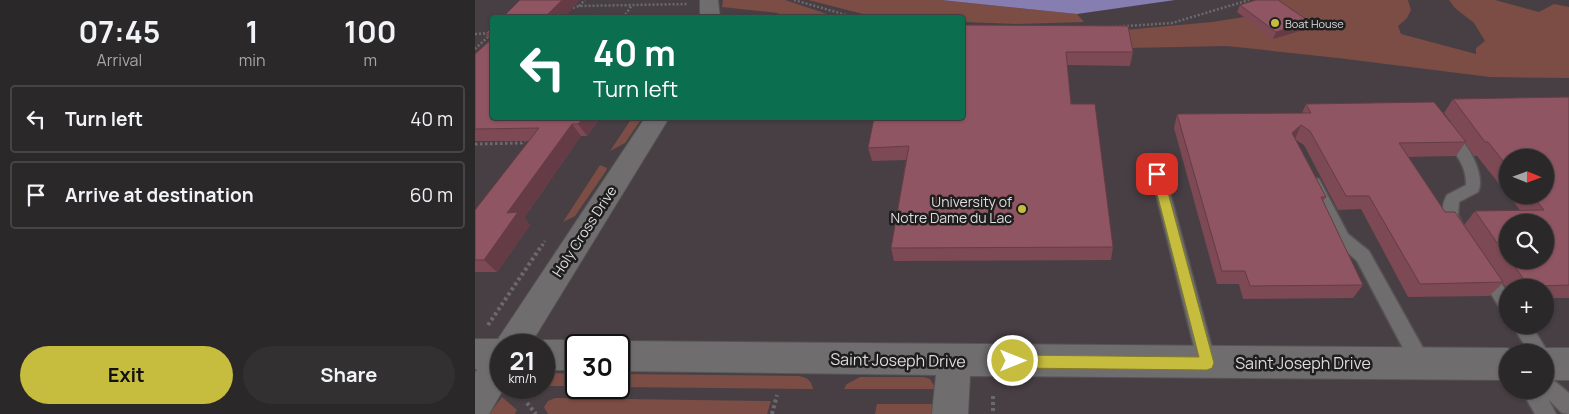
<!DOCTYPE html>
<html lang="en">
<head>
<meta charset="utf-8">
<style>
  body { margin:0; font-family:Manrope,sans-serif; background:#333032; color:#f1f3f6; height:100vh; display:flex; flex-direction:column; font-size:19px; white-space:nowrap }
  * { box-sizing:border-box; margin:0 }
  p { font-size:16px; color:#a6a6a8 }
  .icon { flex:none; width:28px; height:28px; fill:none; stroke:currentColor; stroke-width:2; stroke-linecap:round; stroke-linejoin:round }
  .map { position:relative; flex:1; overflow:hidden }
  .sheet { display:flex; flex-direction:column; background:#2b282a; width:475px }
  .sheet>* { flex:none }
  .hud { position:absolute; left:15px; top:15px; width:475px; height:105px; border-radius:5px; box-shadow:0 1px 4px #0004,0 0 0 1px #474447; background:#0b6e4f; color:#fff; overflow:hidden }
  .needle { width:32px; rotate:91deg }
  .buttons { position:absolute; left:1024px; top:149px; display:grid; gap:10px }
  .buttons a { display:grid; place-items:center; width:55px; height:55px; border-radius:50%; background:#2b282a; box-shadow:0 1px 4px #0004,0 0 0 1px #474447; font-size:25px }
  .speed { position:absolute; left:15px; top:334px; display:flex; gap:10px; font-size:25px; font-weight:700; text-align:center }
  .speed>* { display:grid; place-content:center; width:65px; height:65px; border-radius:50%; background:#2b282a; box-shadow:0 1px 4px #0004,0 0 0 1px #474447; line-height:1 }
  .speed small { font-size:12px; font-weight:400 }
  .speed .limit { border:2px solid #111; border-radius:8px; background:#fff; color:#111 }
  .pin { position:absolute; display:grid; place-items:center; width:42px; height:42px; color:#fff; margin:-21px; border-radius:10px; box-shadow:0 2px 8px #0006 }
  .me { position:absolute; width:55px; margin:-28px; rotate:90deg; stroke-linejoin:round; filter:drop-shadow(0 0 4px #0008) }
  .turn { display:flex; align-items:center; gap:18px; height:105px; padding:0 20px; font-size:22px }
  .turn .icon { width:65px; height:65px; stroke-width:2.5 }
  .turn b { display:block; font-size:35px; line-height:42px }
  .eta { display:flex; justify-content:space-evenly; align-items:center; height:85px; text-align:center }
  .eta b { font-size:30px; font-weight:700; line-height:35px }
  .cta { display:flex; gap:10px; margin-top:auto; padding:10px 20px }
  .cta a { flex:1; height:58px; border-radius:30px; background:#c6bc3d; color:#111; font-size:20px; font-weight:700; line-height:58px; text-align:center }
  .cta a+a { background:#333032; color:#f1f3f6 }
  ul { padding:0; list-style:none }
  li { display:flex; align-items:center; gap:15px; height:68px; margin:0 10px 8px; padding:0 10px; border:2px solid #474447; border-radius:5px }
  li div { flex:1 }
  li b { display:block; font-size:19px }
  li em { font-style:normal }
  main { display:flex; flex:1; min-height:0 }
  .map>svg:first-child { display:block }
  .built { fill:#483f44; fill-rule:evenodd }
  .green { fill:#7c4d45 }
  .water { fill:#867db1 }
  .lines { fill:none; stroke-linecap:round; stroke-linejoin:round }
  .service-casing { stroke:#555354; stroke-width:3 }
  .minor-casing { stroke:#555354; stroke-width:2 }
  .path-far2 { stroke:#6c696b; stroke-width:2.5; stroke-dasharray:2 2; stroke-linecap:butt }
  .path-far1 { stroke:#6c696b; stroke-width:3; stroke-dasharray:2.5 2.5; stroke-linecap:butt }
  .path { stroke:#6c696b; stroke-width:4; stroke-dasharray:3 3; stroke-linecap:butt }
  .service { fill:#706d6e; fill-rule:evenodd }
  .minor { fill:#706d6e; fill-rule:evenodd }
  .wall { fill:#7c4954; fill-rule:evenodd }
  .shaded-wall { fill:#653c45 }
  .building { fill:#905562; stroke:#653c45 }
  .route { fill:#c6bc3d; stroke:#817a28 }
  .poi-dot { fill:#c6bc3d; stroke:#1f1e1f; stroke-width:2 }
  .labels { text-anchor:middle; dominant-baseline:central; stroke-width:5; stroke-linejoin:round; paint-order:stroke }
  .far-poi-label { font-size:11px; fill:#dedcdd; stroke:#1f1e1f; text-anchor:start }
  .poi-label { font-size:14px; fill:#dedcdd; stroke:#1f1e1f; text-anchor:end }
  .street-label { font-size:14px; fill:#dedcdd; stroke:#1f1e1f }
  .near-street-label { font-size:16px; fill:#dedcdd; stroke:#1f1e1f }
</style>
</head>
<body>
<main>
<section class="sheet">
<div class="eta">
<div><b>07:45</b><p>Arrival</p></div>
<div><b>1</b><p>min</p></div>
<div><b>100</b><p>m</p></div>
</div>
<ul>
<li><svg class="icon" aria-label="left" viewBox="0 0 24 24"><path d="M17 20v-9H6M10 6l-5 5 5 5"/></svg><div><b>Turn left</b></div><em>40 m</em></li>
<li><svg class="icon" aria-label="arrive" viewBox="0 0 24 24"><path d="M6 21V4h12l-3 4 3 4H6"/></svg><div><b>Arrive at destination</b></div><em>60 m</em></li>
</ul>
<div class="cta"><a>Exit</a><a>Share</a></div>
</section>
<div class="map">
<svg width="1094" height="414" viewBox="0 0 1094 414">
  <rect width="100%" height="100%" fill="#393638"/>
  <path class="built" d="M0,0h1094v414h-1094zM18,18h470v100h-470zM1032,158h38v37h-38zM1032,222h38v38h-38zM1032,288h38v37h-38zM26,345h43v43h-43zM101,345h43v43h-43zM1032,352h38v38h-38z"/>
  <g class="green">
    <polygon points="248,0 310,0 361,17 307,17 303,13 247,7"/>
    <polygon points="333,0 466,0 602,14 609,22 542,24 488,22 488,18 423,17 388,14"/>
    <polygon points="797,0 933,0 936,10 932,18 923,26 926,34 1001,54 1001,48 1010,41 999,23 980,8 974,0 1020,0 1064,12 1079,4 1094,7 1094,78 1015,77 863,58 752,46 652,48 650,30 737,22 769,17 832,29 836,27"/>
    <polygon points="157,118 167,118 150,143 135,151"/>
    <polygon points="125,165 132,168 131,171 100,216 88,222"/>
    <polygon points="76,373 101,374 101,386 69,386"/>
    <path d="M144,374l179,2c9,1 13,4 15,13l-194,-2z"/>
    <polygon points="385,377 449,377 455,379 461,389 369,389 372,384"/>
    <polygon points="27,397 42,410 40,414 14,414"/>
    <polygon points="80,398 296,401 292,414 73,414 69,407 73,401"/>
    <polygon points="402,404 461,404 461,414 400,414"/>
  </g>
  <polygon class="water" points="466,0 700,0 602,14"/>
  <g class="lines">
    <defs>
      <g id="service">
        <path d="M974,131c16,4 38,45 29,61l-19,10 -1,13 7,14 -3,4h-10c-9,-12 -13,-24 -5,-38l19,-10c1,-21 -13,-33 -24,-50z"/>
        <polygon points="683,169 690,174 741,363 739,369 732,371 725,369 723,363 676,174"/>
        <polygon points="839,178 844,179 873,234 894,251 953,357 955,363 953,369 946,371 939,369 882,261 861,242 832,183"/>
        <polygon points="1011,266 1017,268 1032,292 1032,312 1026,310 1003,273 1005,268"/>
        <polygon points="1037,325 1056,325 1073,352 1070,358 1070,352 1054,352"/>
        <polygon points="1070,376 1077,379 1094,393 1094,414 1087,413 1074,400 1081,414 1060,414 1052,400 1052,390 1070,390"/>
      </g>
      <g id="minor">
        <polygon points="225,0 243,0 245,18 225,18"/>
        <polygon points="170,118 194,118 55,345 26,345 26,388 29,388 14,414 0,414 0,373 2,369 0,369 0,339 23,339"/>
        <polygon points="69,340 101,340 113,345 101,345 101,370 69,370 69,345 57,345"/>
        <polygon points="144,341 1032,348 1043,352 1032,352 1032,380 495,376 493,414 457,414 461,375 144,371 144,345 133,345"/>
        <polygon points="1070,348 1094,348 1094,380 1070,380 1070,352 1059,352"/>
      </g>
    </defs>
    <use href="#service" class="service-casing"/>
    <use href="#minor" class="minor-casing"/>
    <g class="path-far2">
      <polyline points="319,0 382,18"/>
      <polyline points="104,6 110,0"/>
      <polyline points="94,9 104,6 213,4"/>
      <polyline points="148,18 157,5"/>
      <polyline points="636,27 697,23 774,0"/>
      <polyline points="0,34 18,33"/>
      <polyline points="0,49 14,36"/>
    </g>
    <g class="path-far1">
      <polyline points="0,144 47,143 52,138"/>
      <polyline points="67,246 70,241"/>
    </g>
    <g class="path">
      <polyline points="13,325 67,245"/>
      <polyline points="518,396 518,414"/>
      <polyline points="52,403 61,414"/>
      <polyline points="297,414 302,395"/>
    </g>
    <use href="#service" class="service"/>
    <use href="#minor" class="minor"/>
  </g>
  <g class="wall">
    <polygon points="765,5 832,29 798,39 762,12"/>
    <polygon points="488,25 658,52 655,66 592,65 596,104 638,247 636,260 419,261 416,248 431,160 397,161 393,148 488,118"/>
    <polygon points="18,26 18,118 125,118 112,136 106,136 49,218 55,225 22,272 0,272 0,210 54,141 0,141 0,54 15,40 10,34"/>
    <path d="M1094,97v201h-24v-10h-38v1l-4,-6 -14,13 -81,1 -47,-88 -23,1 -34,-65 -8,-5 30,57 -3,4 40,84 -10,13 -110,1 -4,-15h-22l-43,-156 3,-14 125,-1 4,-9 145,18 -7,-9 9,-14zM990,143l9,13h3l30,38v-36l38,37h-37l12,15 -45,1 -11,14 -19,-13 -37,-55 48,-1zM1032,222l38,38h-38z"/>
  </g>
  <g class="shaded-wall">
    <polygon points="87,0 105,0 89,18 72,15"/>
    <polygon points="835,22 832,29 798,39 801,32"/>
    <polygon points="108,118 125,118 112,136 103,124"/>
    <polygon points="97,124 106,136 49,218 55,225 22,272 9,260 32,213"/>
    <polygon points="826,125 820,139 817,133"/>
  </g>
  <g class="building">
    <polygon points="45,0 87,0 72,15 129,14 126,18 27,18"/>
    <polygon points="781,0 803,0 835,22 801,32 765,5"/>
    <polygon points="488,25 653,26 658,52 591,52 596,104 620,104 638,247 416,248 434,146 393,148 399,118 488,118"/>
    <polygon points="18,26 18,33 10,34"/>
    <polygon points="18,38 18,118 108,118 103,124 97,124 32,213 43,212 9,260 0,260 0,210 64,128 0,129 0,54"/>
    <polygon points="1094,97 1094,285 1063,286 1060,282 1048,282 1048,278 1035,260 1070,260 1070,222 1032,222 1032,257 1000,211 1069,210 1057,195 1070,195 1070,158 1032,158 1032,166 1013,142 1010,142 978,99"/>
    <polygon points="959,102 991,142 924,143 970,212 980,212 1028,282 945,284 894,196 871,196 835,131 826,125 817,133 851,197 846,197 888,285 775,286 770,271 747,271 702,114 836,113 831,104"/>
  </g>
  <polygon class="route" points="682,170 688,174 739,363 737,368 732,370 538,368 533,366 531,361 533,357 538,355 724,357 677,174"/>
  <g class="poi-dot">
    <circle cx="800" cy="23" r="5"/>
    <circle cx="547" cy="209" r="5"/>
  </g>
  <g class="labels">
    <g class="far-poi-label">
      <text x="810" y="23">Boat House</text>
    </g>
    <g class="poi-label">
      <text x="537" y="201">University of<tspan x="537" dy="16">Notre Dame du Lac</tspan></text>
    </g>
    <g class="street-label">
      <text transform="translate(109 231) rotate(-57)">Holy Cross Drive</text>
    </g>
    <g class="near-street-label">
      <text transform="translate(423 360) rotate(1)">Saint Joseph Drive</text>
      <text x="828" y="363">Saint Joseph Drive</text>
    </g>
  </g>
</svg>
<div class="buttons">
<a><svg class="needle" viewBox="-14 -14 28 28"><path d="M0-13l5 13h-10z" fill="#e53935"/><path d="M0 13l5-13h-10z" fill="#a6a6a8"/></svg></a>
<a><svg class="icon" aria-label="search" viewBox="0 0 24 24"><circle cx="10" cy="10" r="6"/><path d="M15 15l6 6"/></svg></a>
<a>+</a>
<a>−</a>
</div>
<div class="speed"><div>21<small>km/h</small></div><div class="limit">30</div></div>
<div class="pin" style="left:682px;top:174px;background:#d93025"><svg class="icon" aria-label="arrive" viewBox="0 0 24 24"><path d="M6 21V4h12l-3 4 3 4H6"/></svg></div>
<svg class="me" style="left:538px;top:361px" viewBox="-20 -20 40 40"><circle r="17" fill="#c6bc3d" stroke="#fff" stroke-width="3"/><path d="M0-11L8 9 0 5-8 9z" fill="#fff"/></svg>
<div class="hud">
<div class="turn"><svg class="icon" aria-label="left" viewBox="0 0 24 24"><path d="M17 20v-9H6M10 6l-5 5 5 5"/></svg><div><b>40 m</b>Turn left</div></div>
</div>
</div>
</main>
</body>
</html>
